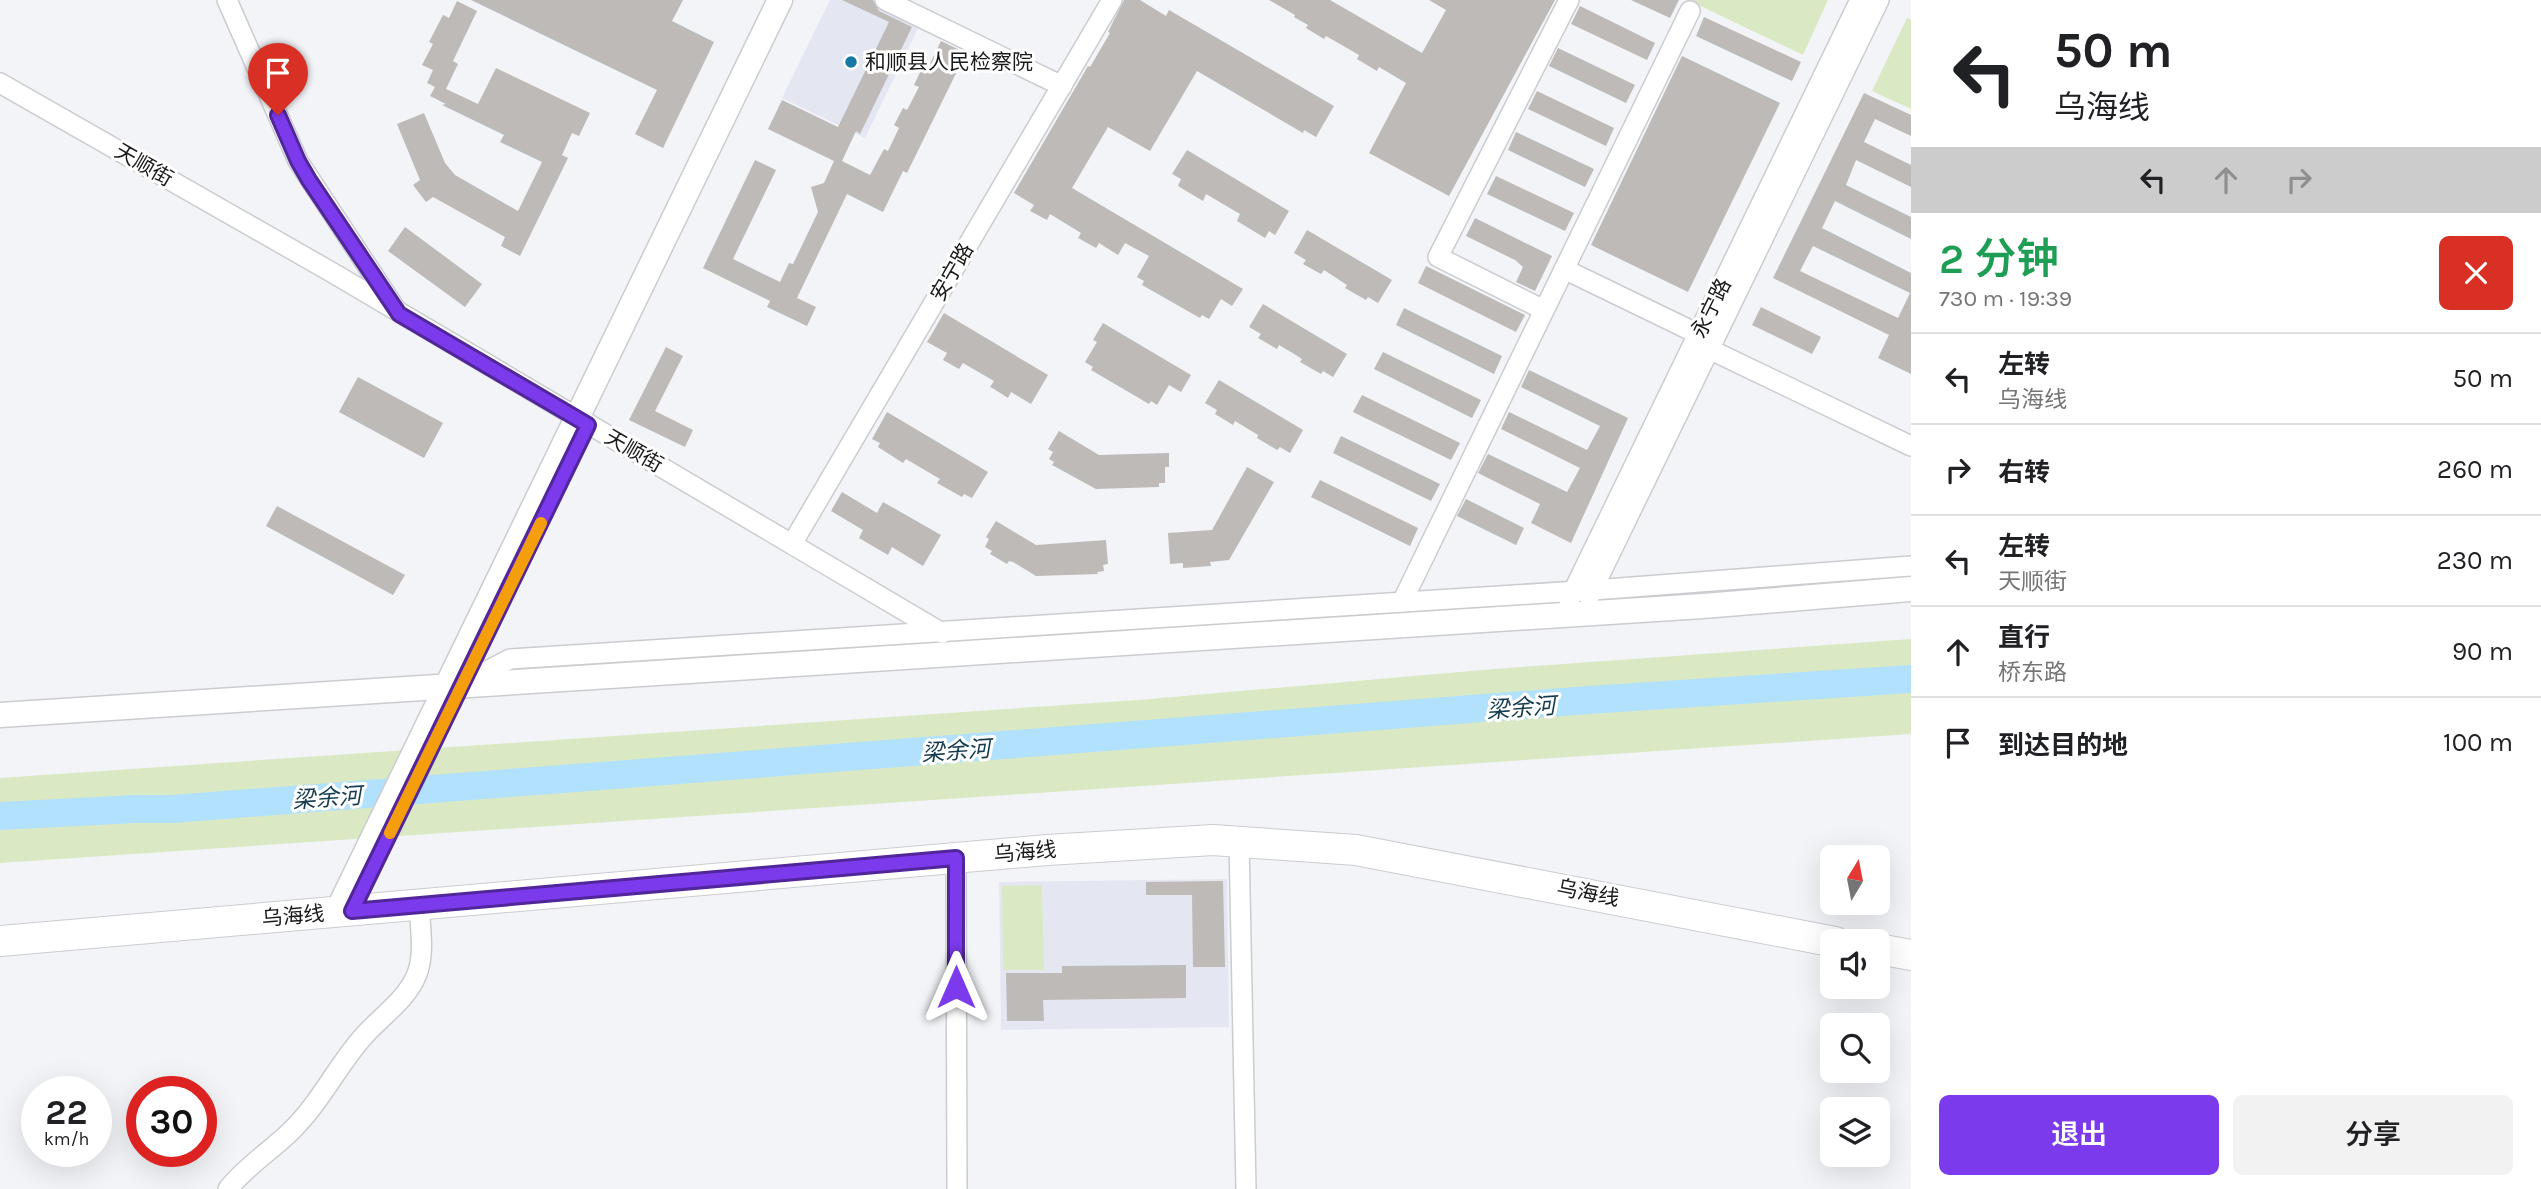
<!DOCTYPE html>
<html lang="zh">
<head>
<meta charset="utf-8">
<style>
  body { margin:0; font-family:Karla,"Noto Sans SC",sans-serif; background:#f2f2f2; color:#202124; height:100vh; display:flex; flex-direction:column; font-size:26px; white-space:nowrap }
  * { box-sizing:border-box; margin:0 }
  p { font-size:23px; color:#757577 }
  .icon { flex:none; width:38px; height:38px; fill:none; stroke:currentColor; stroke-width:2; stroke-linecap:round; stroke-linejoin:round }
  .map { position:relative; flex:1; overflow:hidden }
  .panel { display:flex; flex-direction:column; background:#fff; width:630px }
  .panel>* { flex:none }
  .guide { background:#fff; color:#202124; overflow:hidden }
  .needle { width:46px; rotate:10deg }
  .controls { position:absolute; left:1820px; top:845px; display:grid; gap:14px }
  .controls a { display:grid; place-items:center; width:70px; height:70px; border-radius:10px; background:#fff; box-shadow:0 7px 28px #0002; font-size:35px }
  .speed { position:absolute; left:21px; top:1076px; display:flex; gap:14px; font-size:35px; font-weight:700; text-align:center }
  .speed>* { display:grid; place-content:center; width:91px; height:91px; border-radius:50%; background:#fff; box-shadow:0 7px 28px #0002; line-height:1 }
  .speed small { font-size:18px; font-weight:400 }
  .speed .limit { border:10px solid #d22; background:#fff; color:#111 }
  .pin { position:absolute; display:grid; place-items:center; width:60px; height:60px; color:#fff; margin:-72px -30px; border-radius:50% 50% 50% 0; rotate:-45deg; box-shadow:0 0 7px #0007 }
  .pin .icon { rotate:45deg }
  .me { position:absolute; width:77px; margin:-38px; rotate:0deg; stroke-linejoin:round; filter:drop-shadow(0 0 5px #0008) }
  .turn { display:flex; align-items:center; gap:24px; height:147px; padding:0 28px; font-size:32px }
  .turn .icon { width:91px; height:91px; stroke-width:2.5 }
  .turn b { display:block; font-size:49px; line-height:60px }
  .lanes { display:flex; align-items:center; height:66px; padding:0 28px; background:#0003; justify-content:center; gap:35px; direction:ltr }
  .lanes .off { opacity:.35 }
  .round { display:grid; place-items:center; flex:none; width:74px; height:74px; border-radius:10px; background:#f2f2f2 }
  .overview { display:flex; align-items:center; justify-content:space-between; height:119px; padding:0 28px }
  h1 { font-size:42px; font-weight:600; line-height:52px; color:#1e9e55 }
  .button { display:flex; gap:14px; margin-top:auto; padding:14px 28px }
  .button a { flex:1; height:80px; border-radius:10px; background:#7c3aed; color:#fff; font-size:28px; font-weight:600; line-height:80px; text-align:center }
  .button a+a { background:#f2f2f2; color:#202124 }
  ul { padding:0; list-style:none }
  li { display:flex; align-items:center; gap:21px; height:91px; padding:0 28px; border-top:2px solid #e0e0e0 }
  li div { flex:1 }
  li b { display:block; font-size:26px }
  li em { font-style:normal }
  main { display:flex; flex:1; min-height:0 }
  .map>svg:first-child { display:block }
  .built { fill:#e4e7f2 }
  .green { fill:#dae9c3 }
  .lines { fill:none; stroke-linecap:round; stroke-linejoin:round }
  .river { stroke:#b1e1fc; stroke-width:28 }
  .building { fill:#bdbab7; fill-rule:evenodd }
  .minor-casing { stroke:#cbccd0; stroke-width:22 }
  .major-casing { stroke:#cbccd0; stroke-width:27 }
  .highway-casing { stroke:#cbccd0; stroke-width:32 }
  .minor { stroke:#fff; stroke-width:19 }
  .major { stroke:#fff; stroke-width:24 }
  .highway { stroke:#fff; stroke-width:30 }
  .route-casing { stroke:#51269a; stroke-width:18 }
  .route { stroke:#7c3aed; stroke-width:12 }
  .slow { stroke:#f59e0b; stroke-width:12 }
  .poi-dot { fill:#1678a5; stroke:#fff; stroke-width:2.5 }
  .labels { text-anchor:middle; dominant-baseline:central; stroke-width:6; stroke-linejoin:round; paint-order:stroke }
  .poi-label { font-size:21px; fill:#1a1a1b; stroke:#fff; text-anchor:start }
  .street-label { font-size:21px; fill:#1a1a1b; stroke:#fff }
  .water-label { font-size:23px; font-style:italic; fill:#143c4e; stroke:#fff }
</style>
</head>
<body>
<main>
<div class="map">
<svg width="1911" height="1189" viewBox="0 0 1911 1189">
  <rect width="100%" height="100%" fill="#f3f4f8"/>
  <g class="built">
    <polygon points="830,0 866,0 919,26 865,138 782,98"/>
    <polygon points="1227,879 1229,1027 1001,1030 999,882"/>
  </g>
  <g class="green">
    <polygon points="1688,0 1828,0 1803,55"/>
    <polygon points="1907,18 1911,20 1911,109 1872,91"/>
    <polygon points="1911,639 1911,734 0,863 0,778 1138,700 1494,669"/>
    <polygon points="1042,885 1044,970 1003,970 1002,886"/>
  </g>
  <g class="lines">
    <polyline class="river" points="0,816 135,809 172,809 1588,700 1911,679"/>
  </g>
  <g class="building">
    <polygon points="471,0 683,0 672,21 714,42 663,148 635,134 657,90"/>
    <polygon points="842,0 873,0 879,11 912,27 860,134 856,131 842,161 870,175 884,149 888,151 899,128 894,125 903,108 907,110 919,87 914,85 922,68 927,70 941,41 966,53 907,173 903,171 883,212 847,194 797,298 816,307 807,326 767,307 770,301 703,268 755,160 776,170 733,259 780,282 789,263 793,264 818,212 811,187 824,183 834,161 768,129 782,100 838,127 889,22"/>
    <polygon points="1124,0 1140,0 1166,16 1169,10 1334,106 1316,137 1304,130 1303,133 1197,71 1150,151 1108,127 1072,188 1243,289 1232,306 1221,299 1209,319 1202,315 1200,318 1142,285 1144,281 1137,277 1149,256 1125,243 1118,255 1099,243 1096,248 1078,238 1081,233 1050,214 1047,220 1030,211 1034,205 1014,193 1088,66 1090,67 1110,33 1108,32"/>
    <polygon points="1269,0 1330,0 1422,53 1446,10 1429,0 1555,0 1449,196 1369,153 1406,83 1379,67 1377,71 1357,59 1359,55 1326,36 1324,39 1306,28 1308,25 1294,17 1295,15"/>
    <polygon points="1631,0 1679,0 1670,18"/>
    <polygon points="457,1 477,11 453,61 458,64 446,89 478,104 496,68 590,113 579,136 572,133 562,155 568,158 520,256 501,246 505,237 433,197 426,202 413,185 420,180 397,124 424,113 445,163 455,175 518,211 542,162 500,142 504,135 442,105 446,104 430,96 435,87 427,83 433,70 422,65 433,44 429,42 443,15 449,18"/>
    <polygon points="1580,6 1655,43 1647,60 1571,24"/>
    <polygon points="1704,17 1801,62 1792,81 1696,36"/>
    <polygon points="1558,48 1635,85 1626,103 1549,66"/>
    <polygon points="1682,56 1780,103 1688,292 1591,245"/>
    <polygon points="1537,91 1614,128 1606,146 1528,109"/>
    <path d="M1864,93l47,22v21l-36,-17 -11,23 47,23v22l-55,-27 -10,25 65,32v22l-76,-38 -13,27 89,45v101l-33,-16 11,-23 -116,-57zM1813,246l97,47 -12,25 -98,-47z"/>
    <polygon points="1516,132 1594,169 1585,187 1508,150"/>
    <polygon points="1187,150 1289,211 1275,235 1269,231 1265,238 1237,221 1240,214 1206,194 1203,201 1178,186 1181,179 1172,174"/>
    <polygon points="1496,176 1574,213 1565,231 1487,194"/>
    <polygon points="1475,218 1552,256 1535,291 1516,282 1523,267 1515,260 1466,236"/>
    <polygon points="405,227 482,284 465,307 388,251"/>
    <polygon points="1307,230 1392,280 1378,303 1368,297 1366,300 1345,288 1347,285 1324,270 1321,274 1303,264 1306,260 1294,253"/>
    <polygon points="1426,266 1525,315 1516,332 1418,283"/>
    <polygon points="1263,304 1347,354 1333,377 1323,371 1321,374 1300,362 1302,359 1291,352 1279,345 1277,349 1258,338 1261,334 1249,327"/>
    <polygon points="1761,307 1821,337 1812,354 1752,325"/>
    <polygon points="1404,308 1502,356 1494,374 1396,325"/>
    <polygon points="944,313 1048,375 1031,404 1011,392 1008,398 994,389 990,387 994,381 963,363 959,369 943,360 947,353 927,342"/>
    <polygon points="1103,323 1191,375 1181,392 1169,385 1157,405 1151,401 1149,404 1091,370 1093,367 1085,362 1097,342 1093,340"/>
    <polygon points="666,347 683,356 655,411 693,430 685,447 629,420"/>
    <polygon points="1383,352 1481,400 1472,418 1374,369"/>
    <polygon points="1529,370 1628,418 1571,543 1531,523 1540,504 1478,473 1488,454 1567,492 1580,468 1501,429 1509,412 1587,450 1600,426 1521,387"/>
    <polygon points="358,377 443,423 424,458 339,412"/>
    <polygon points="1219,380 1303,430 1290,453 1280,447 1277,450 1257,438 1258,435 1235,421 1233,425 1215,414 1217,410 1205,403"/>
    <polygon points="1362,395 1460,443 1451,460 1353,412"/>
    <polygon points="887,412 988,472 972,498 964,494 962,497 937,483 940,479 906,459 903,463 878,447 880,443 872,439"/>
    <polygon points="1059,431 1099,455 1169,453 1169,467 1165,467 1165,483 1159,483 1159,487 1096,489 1052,465 1054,462 1049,459 1053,452 1048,449"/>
    <polygon points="1341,436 1440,484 1431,501 1333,453"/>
    <polygon points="1247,467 1274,482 1229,560 1210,562 1211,566 1183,568 1183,563 1170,564 1168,533 1212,530"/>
    <polygon points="1320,480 1418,528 1410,546 1311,497"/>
    <polygon points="842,492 877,513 883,502 941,535 923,566 892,547 888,555 859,538 863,530 831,511"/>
    <polygon points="1466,499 1524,528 1516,545 1457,516"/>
    <polygon points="277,506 405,575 393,595 266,526"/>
    <polygon points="996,521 1036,545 1106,540 1108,564 1103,565 1104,571 1097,572 1098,574 1036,576 1013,562 1009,561 1007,564 990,554 992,551 985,547 989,539 986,537"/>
    <polygon points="1223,881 1225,967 1193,967 1192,895 1146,895 1146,882"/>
    <polygon points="1186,965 1186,998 1043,1000 1044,1021 1007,1021 1006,973 1062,973 1062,966"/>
  </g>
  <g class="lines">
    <defs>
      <g id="minor">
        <polyline points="227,0 298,161 395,308"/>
        <polyline points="885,0 1062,86"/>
        <polyline points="0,83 333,273 942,633"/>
        <polyline points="1564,269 1698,334"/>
        <polyline points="1544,310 1438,257 1569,0"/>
        <polyline points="1709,349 1911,446"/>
        <polyline points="792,544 1112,0"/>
        <polyline points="1589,597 1879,0"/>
        <polyline points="1569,600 1860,0"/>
        <polyline points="1402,602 1690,11"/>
        <polyline points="462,684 510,659 1593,590 1911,566"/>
        <polyline points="1239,841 1246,1189"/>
        <polyline points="956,858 957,1189"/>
        <path d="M228,1189c18,-23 43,-38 63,-58 29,-28 45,-63 71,-93 18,-21 45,-38 55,-64 8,-21 3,-47 2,-69"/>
      </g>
      <g id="major">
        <polyline points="0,715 1703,606 1911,589"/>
        <polyline points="337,912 780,0"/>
      </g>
      <g id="highway">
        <polyline points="0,941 1047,850 1213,840 1356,850 1835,942"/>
        <polyline points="1878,949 1911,955"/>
      </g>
    </defs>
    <use href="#minor" class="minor-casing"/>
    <use href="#major" class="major-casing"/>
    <use href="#highway" class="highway-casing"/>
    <use href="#minor" class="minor"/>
    <use href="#major" class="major"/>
    <use href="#highway" class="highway"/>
  </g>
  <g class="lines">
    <defs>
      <polyline id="route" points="278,115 298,161 309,180 399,314 588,425 352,911 956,858 956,987"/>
    </defs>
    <use href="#route" class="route-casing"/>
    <use href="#route" class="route"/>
    <polyline class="slow" points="390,833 541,523"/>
  </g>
  <circle class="poi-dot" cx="851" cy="62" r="7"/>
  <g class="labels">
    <g class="poi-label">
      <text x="865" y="62">和顺县人民检察院</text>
    </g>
    <g class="street-label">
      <text transform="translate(144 165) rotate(30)">天顺街</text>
      <text transform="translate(952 272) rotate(-60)">安宁路</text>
      <text transform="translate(1711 308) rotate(-64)">永宁路</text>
      <text transform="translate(634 451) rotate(30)">天顺街</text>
      <text transform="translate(1025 852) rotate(-5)">乌海线</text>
      <text transform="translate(1588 893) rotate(11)">乌海线</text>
      <text transform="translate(293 916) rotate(-5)">乌海线</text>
    </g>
    <g class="water-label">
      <text transform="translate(1521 708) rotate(-4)">梁余河</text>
      <text transform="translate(956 751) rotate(-4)">梁余河</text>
      <text transform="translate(327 798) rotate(-4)">梁余河</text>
    </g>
  </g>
</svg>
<div class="controls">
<a><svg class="needle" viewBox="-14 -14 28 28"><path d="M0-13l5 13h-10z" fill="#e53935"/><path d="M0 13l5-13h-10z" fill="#757577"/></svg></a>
<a><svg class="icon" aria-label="sound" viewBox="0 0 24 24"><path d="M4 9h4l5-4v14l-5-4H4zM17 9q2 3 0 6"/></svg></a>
<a><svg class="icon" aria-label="search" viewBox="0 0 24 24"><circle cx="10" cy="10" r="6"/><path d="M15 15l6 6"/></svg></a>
<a><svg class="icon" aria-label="layers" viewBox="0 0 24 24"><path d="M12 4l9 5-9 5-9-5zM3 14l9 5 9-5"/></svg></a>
</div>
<div class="speed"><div>22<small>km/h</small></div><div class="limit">30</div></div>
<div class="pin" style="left:278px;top:115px;background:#d93025"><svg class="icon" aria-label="arrive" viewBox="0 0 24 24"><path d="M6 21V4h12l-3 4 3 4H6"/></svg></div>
<svg class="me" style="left:956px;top:987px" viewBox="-20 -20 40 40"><path d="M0-17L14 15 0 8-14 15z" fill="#7c3aed" stroke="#fff" stroke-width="4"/></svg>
</div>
<section class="panel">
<div class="guide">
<div class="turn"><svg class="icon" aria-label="left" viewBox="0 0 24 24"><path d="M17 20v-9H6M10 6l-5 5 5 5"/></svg><div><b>50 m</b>乌海线</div></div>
<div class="lanes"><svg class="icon" aria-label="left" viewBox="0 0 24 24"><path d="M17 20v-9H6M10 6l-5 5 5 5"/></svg><svg class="icon off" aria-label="ahead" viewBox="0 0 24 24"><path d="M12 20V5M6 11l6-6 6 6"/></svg><svg class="icon off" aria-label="right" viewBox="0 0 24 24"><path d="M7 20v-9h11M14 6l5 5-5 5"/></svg></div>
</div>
<div class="overview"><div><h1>2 分钟</h1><p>730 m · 19:39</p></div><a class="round" style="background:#d93025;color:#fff"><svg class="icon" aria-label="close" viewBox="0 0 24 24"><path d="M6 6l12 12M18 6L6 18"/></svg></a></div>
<ul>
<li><svg class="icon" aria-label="left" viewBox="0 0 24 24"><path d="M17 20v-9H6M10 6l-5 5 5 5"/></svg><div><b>左转</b><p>乌海线</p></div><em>50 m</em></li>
<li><svg class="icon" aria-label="right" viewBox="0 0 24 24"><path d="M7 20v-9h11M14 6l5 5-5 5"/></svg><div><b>右转</b></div><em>260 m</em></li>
<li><svg class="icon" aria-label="left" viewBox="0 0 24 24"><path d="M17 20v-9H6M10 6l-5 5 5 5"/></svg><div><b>左转</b><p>天顺街</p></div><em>230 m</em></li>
<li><svg class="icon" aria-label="ahead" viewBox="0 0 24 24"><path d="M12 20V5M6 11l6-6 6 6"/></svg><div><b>直行</b><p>桥东路</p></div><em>90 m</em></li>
<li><svg class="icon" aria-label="arrive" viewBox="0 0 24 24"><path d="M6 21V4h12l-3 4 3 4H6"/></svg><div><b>到达目的地</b></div><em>100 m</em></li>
</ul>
<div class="button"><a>退出</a><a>分享</a></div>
</section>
</main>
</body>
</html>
